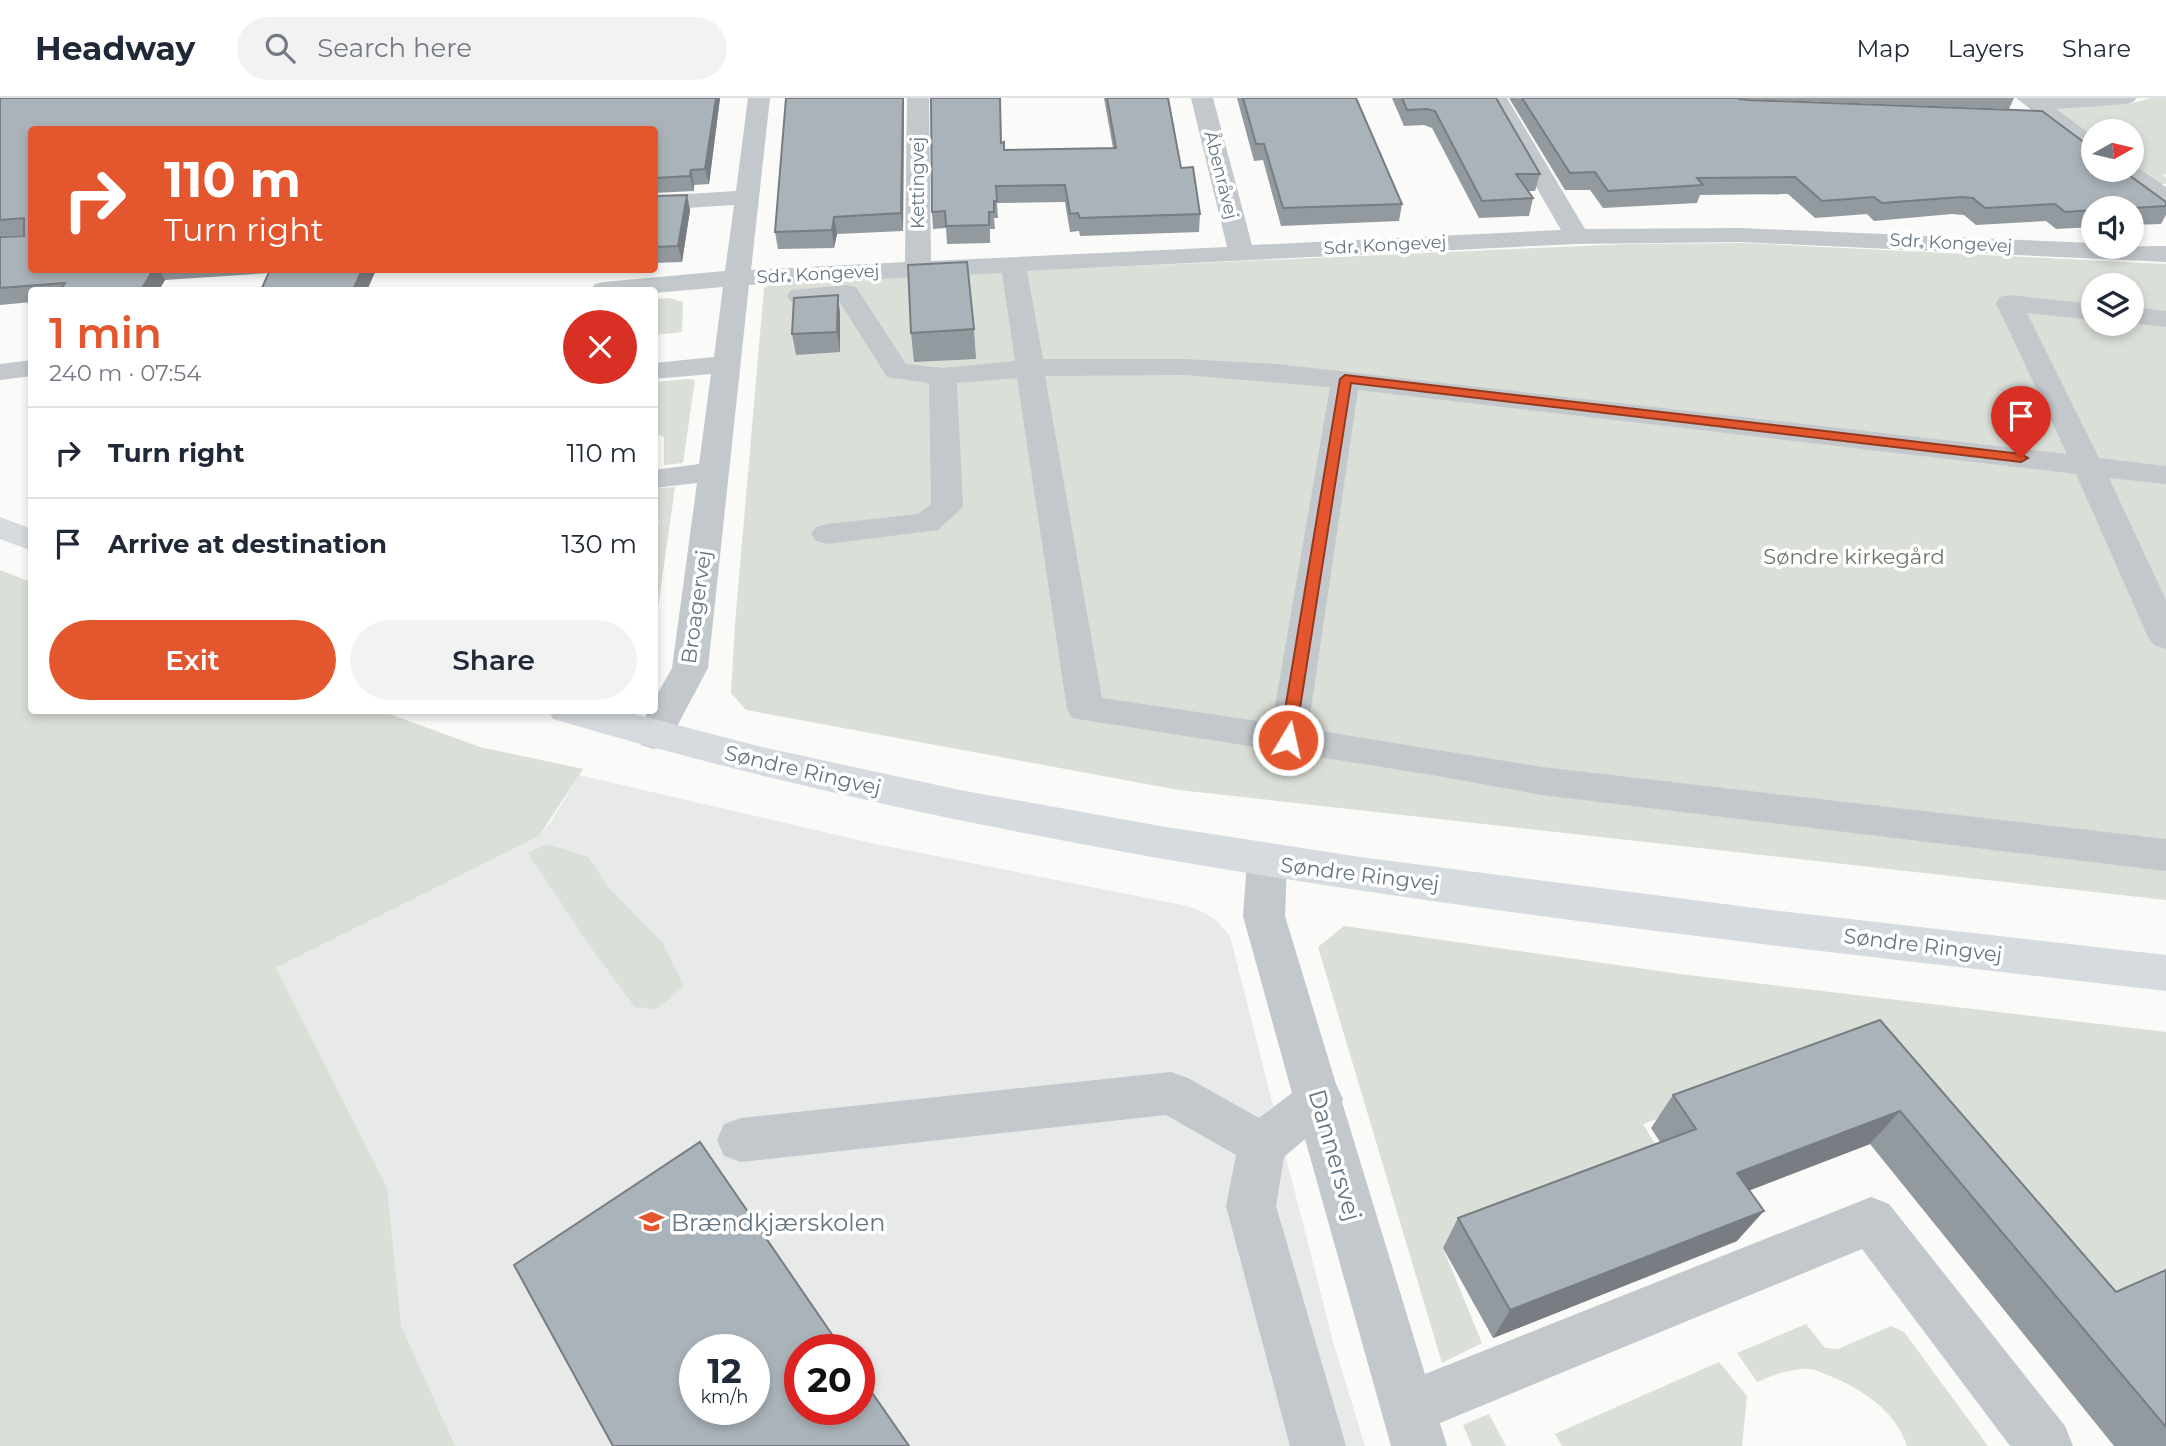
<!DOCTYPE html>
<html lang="en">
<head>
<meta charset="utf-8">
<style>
  body { margin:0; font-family:Montserrat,sans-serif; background:#f2f2f3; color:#1f2937; height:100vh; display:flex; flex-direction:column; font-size:26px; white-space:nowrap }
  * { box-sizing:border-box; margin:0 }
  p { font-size:23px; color:#747a83 }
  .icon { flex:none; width:38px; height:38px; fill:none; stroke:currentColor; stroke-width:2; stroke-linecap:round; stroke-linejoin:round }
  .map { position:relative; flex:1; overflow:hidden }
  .panel { position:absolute; left:28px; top:189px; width:630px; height:427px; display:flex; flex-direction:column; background:#fff; border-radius:7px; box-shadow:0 4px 10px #0003 }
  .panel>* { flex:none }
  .banner { position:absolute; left:28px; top:28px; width:630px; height:147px; border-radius:7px; box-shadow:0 4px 10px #0003; background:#e4572e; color:#fff; overflow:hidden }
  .needle { width:46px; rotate:82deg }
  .tools { position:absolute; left:2081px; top:21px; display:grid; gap:14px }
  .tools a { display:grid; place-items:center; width:63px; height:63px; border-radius:50%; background:#fff; box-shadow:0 4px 10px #0003; font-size:35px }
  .speed { position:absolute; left:679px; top:1236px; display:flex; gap:14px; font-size:35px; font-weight:700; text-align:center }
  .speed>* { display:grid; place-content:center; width:91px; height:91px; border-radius:50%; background:#fff; box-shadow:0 4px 10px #0003; line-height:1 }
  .speed small { font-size:18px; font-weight:400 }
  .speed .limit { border:10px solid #d22; background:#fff; color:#111 }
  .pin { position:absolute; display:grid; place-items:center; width:60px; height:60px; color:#fff; margin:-72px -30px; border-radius:50% 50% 50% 0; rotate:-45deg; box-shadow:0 0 7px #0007 }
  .pin .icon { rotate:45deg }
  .me { position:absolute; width:77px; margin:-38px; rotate:9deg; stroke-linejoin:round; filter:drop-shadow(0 0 5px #0008) }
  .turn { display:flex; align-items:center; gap:24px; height:147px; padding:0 21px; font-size:32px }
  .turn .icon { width:91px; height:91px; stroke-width:2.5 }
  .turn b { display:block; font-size:49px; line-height:60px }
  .round { display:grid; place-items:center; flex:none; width:74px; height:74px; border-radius:37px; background:#f2f2f3 }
  .headline { display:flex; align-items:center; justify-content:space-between; height:119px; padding:0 21px }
  h1 { font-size:42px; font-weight:600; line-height:52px; color:#e4572e }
  .action { display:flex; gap:14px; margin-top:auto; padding:14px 21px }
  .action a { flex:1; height:80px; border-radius:42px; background:#e4572e; color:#fff; font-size:28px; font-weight:600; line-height:80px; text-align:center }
  .action a+a { background:#f2f2f3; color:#1f2937 }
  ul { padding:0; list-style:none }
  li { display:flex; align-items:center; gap:21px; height:91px; padding:0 21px; border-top:2px solid #e0e1e3 }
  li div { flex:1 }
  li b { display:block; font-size:26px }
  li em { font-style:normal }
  header { display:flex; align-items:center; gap:42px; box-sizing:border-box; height:98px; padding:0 35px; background:#fff; border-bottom:2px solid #e0e1e3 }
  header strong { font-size:33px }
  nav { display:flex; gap:38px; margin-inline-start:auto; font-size:24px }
  .search { width:490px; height:63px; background:#f2f2f3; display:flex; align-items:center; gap:18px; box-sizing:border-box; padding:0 24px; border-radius:38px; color:#747a83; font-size:26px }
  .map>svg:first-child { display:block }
  .built { fill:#e8e9e9; fill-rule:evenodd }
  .green { fill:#dadfd7; fill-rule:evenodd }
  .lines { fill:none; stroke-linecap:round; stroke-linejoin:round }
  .minor { fill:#c3c8cc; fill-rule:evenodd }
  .major { fill:#d6dbdf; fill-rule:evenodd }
  .wall { fill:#929a9f }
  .shaded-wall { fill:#777d82 }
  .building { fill:#aab3b9; stroke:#777d82; stroke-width:2; fill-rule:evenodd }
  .route { fill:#e4572e; stroke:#94391e; stroke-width:2 }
  .labels { text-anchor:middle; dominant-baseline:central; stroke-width:7; stroke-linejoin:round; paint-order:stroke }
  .far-street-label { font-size:18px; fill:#657683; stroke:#fff }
  .park-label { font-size:21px; fill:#687a64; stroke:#fff }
  .street-label { font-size:21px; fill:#657683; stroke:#fff }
  .near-street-label { font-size:24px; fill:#657683; stroke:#fff }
  .near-poi-label { font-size:24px; fill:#657683; stroke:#fff; text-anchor:start }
</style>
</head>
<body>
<header>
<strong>Headway</strong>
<div class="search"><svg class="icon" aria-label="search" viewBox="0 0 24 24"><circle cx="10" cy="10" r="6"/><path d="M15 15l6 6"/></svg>Search here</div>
<nav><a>Map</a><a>Layers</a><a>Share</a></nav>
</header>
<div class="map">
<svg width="2166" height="1348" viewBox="0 0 2166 1348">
  <rect width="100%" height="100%" fill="#fafaf8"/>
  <path class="built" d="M579,677l292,68 316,63 16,6 14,9 13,15 102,402 33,108h-1365v-339l539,-271 11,-13zM695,1251h59v60h-59zM800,1251h59v60h-59z"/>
  <g class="green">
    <polygon points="2152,0 2166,0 2166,76 2163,77 2166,80 2166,86 2159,86 2132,68 2132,33 2093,33 2093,41 2048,9 2132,5"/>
    <path d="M1745,145l421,21v636l-987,-110 -433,-80 -15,-17 4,-69 29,-336 12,-6 851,-38zM2093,187h39v39h-39z"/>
    <polygon points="669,200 683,204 682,234 655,237 655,201"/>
    <polygon points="687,281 695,282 683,365 664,367 664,339 655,336 655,284"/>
    <polygon points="675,389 655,531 654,448 659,422 655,421 655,390"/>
    <polygon points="0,472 31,484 32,612 381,613 480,649 583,671 539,738 276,870 387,1090 401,1228 455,1348 0,1348"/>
    <polygon points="547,746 588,759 609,790 662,844 684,888 657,911 635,909 592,851 528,755"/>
    <polygon points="1344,828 1680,876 2166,934 2166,1172 2075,1216 1849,953 1643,1026 1664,1060 1458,1134 1443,1150 1482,1245 1442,1265 1318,849"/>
    <path d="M1806,1226l19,24 13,1 53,-23 13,6 84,114h-81c-11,-35 -45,-57 -77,-70 -6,-2 -14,-7 -21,-7 -17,-1 -36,6 -52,13l-20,-29z"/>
    <polygon points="1719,1264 1747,1298 1742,1348 1562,1348 1555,1336"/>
    <polygon points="1489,1316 1506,1348 1472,1348 1463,1327"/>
  </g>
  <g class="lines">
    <g class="minor">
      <path d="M748,0h22l-19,172 154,-8 2,-164h22l2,163 296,-14 -36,-149h22l39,147 309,-15 -76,-132h22l78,131 155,-1 353,15v4l73,-1v16l-426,-20 -163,2 -550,27 16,88h142l92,5 790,90 -71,-151 4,-6 9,-2 84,9v16l-66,-7 72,145 67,8v18l-57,-6 57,122v49l-12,-4 -6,-8 -72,-163 -718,-84 -50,339 234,38 624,72v32l-624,-76 -110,-20 -360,-57 -5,-9 -50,-331 -60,5 6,124 -25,23 -111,14 -11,-3 -5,-7 5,-7 11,-3 91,-10 13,-10 -2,-121 -42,-6 -48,-76 -39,3 -9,-2 -4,-6 4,-6 56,-5 9,2 50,77 37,4 72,-7 -13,-88 -253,12 -41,383 -41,77 -13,4 -13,-4 -6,-10 14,-25h5v-10l18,-32 25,-185 -43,5v-18l45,-6 12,-90 -57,5v-16l60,-6 9,-70 -69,6v-3h-63l4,-6 9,-2 121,-11 9,-66 -80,5v-14l82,-5zM1185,277l145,12 -58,336 -170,-25 -57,-322z"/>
      <polygon points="2016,0 2137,0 2133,4 2126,6 2056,11 2093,38 2093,55 2085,53"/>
      <polygon points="2132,66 2166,89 2166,107 2158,105 2115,72 2132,72"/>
      <polygon points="2132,209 2166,213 2166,229 2132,225"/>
      <polygon points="32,262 32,278 0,282 0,266"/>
      <polygon points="1267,748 1281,753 1287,764 1285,818 1336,986 1343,1001 1342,1004 1425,1276 1871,1099 1889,1106 2065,1328 2073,1348 2010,1348 1862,1151 1440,1325 1447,1348 1391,1348 1305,1041 1284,1059 1276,1108 1346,1348 1290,1348 1226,1108 1236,1057 1166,1017 741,1064 724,1058 717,1042 724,1026 741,1020 1171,974 1188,980 1259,1020 1292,995 1243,818 1247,764 1253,753"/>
    </g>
    <g class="major">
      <polygon points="0,419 32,431 32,453 0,441"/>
      <path d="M548,612h71l143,37 198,43 200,36 200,31 403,52 403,46v36c-541,-63 -1089,-117 -1613,-272z"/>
    </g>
  </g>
  <g class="wall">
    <polygon points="0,0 720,0 709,86 694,87 694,93 654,95 654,32 32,172 376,172 367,192 261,192 269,175 165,182 159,192 32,192 32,204 0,207 0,139 24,138 24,137 0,138"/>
    <polygon points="786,0 904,0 903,133 837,136 834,150 778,151 775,134"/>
    <polygon points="1104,0 1168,0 1181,70 1200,116 1199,134 1080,138 1079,133 1070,134 1065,104 997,105 998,120 994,120 995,131 990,131 990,145 947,146 946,130 933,131 932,114 1001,45 1004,52 1113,50"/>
    <polygon points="1237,0 1356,0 1402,106 1399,123 1281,128 1263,62 1254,63"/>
    <polygon points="1392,0 1496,0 1540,76 1535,93 1528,93 1533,100 1529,118 1479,120 1432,30 1424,27 1404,28"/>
    <polygon points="1509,0 2014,0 2009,11 1742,1 2166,104 2166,117 2161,126 2132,127 2132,110 2093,110 2093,129 2056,131 2046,123 1976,127 1964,117 1952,116 1874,123 1867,116 1815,120 1788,96 1700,97 1697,105 1603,110 1590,92 1565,92"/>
    <polygon points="654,98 690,112 682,164 654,165"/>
    <polygon points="838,197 840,217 840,254 796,257 792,236"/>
    <polygon points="974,231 976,261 914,264 911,235"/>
    <polygon points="1880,922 2116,1194 2166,1172 2166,1348 2114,1348 1870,1046 1749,1092 1737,1143 1493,1240 1443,1150 1458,1120 1660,1044 1651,1030 1673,997"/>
  </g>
  <g class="shaded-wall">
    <polygon points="716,0 720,0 709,86 705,71"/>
    <polygon points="903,0 904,0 903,133 901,115"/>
    <polygon points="691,72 694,87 694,93 690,78"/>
    <polygon points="687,97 690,112 682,164 678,148"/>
    <polygon points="834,119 837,136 834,150 832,132"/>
    <polygon points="153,172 159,172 165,182 159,192 141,192"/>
    <polygon points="362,172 376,172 367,192 353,192"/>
    <polygon points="838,197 840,217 840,254 837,234"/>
    <polygon points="1900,1013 1870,1046 1712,1107 1737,1075"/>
    <polygon points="1764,1113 1737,1143 1493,1240 1510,1212"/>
  </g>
  <g class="building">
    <polygon points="0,0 716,0 705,71 691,72 690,78 654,80 654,32 32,32 32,172 153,172 141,192 60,192 65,185 0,190 0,139 24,138 24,120 0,122"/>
    <polygon points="786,0 903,0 901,115 834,119 832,132 775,134"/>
    <polygon points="931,0 1000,0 1001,45 1004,44 1004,52 1116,50 1107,0 1168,0 1181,70 1193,69 1200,116 1080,120 1078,115 1070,116 1065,87 996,88 997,103 994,103 994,114 989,114 989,127 946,128 945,113 932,114"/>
    <polygon points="1243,0 1356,0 1402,106 1283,110 1264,46 1256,46"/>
    <polygon points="1402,0 1496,0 1540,76 1516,76 1533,100 1482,103 1435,13 1427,11 1407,12"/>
    <polygon points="1522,0 1738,0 1739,1 1748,2 2042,13 2093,51 2093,72 2122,72 2166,104 2166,108 2132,110 2093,110 2093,112 2065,114 2055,106 1985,110 1973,100 1961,99 1882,105 1874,99 1822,103 1795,79 1697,80 1703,87 1608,93 1595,74 1570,75"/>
    <polygon points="687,97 678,148 654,149 654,98"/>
    <polygon points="967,164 974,231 911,235 908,167"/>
    <polygon points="270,172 362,172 353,192 261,192"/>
    <polygon points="838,197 837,234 792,236 794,200"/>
    <polygon points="1880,922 2116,1194 2166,1172 2166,1329 1900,1013 1737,1075 1764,1113 1510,1212 1458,1120 1696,1031 1673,997"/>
    <path d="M700,1044l142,207h-42v60h59v-35l50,72h-296l-99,-181zM695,1251h59v60h-59z"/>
  </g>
  <polygon class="route" points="1345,277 2021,356 2028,360 2021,364 1351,285 1295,642 1288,648 1280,642 1340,281"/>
  <defs>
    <symbol id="school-bare" viewBox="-9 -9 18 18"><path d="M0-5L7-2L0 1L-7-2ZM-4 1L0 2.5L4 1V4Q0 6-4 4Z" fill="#e4572e" stroke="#fff" stroke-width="2.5" paint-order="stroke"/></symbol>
  </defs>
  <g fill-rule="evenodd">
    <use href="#school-bare" x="634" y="1106" width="35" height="35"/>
  </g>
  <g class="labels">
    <g class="far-street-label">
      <text transform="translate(1221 77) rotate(76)">Åbenråvej</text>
      <text transform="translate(918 85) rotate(-90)">Kettingvej</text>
      <text transform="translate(1951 145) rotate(3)">Sdr. Kongevej</text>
      <text transform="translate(1385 147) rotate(-3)">Sdr. Kongevej</text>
      <text transform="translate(818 176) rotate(-3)">Sdr. Kongevej</text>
    </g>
    <g class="park-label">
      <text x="1854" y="458">Søndre kirkegård</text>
    </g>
    <g class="street-label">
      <text transform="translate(696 509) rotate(-82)">Broagervej</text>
      <text transform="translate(803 672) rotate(13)">Søndre Ringvej</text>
      <text transform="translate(1360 776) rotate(7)">Søndre Ringvej</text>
      <text transform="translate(1923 847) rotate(7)">Søndre Ringvej</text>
    </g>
    <g class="near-street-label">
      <text transform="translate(1335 1057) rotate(74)">Dannersvej</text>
    </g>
    <g class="near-poi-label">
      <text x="671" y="1124">Brændkjærskolen</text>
    </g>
  </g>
</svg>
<div class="tools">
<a><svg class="needle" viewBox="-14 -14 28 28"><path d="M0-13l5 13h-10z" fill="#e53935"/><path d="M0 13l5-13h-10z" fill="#747a83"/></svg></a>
<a><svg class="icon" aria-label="sound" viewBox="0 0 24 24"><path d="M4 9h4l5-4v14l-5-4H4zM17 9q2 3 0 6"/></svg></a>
<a><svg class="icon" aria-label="layers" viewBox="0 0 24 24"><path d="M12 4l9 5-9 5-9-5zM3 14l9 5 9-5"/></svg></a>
</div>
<div class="speed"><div>12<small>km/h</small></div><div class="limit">20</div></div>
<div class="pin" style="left:2021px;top:360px;background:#d93025"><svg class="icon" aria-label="arrive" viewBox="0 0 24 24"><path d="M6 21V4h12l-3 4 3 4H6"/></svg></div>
<svg class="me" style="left:1288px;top:642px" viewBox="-20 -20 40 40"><circle r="17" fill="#e4572e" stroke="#fff" stroke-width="3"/><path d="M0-11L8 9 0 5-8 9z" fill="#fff"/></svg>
<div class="banner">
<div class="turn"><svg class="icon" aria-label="right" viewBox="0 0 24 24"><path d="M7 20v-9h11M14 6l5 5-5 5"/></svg><div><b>110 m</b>Turn right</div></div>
</div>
<section class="panel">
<div class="headline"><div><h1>1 min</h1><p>240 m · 07:54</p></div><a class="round" style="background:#d93025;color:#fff"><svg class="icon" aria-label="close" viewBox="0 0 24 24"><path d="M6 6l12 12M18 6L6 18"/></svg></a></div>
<ul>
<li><svg class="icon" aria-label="right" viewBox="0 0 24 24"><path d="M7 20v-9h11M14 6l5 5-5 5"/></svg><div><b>Turn right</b></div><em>110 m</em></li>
<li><svg class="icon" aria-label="arrive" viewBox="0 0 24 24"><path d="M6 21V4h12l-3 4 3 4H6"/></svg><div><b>Arrive at destination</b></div><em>130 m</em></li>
</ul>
<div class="action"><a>Exit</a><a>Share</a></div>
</section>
</div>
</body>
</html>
